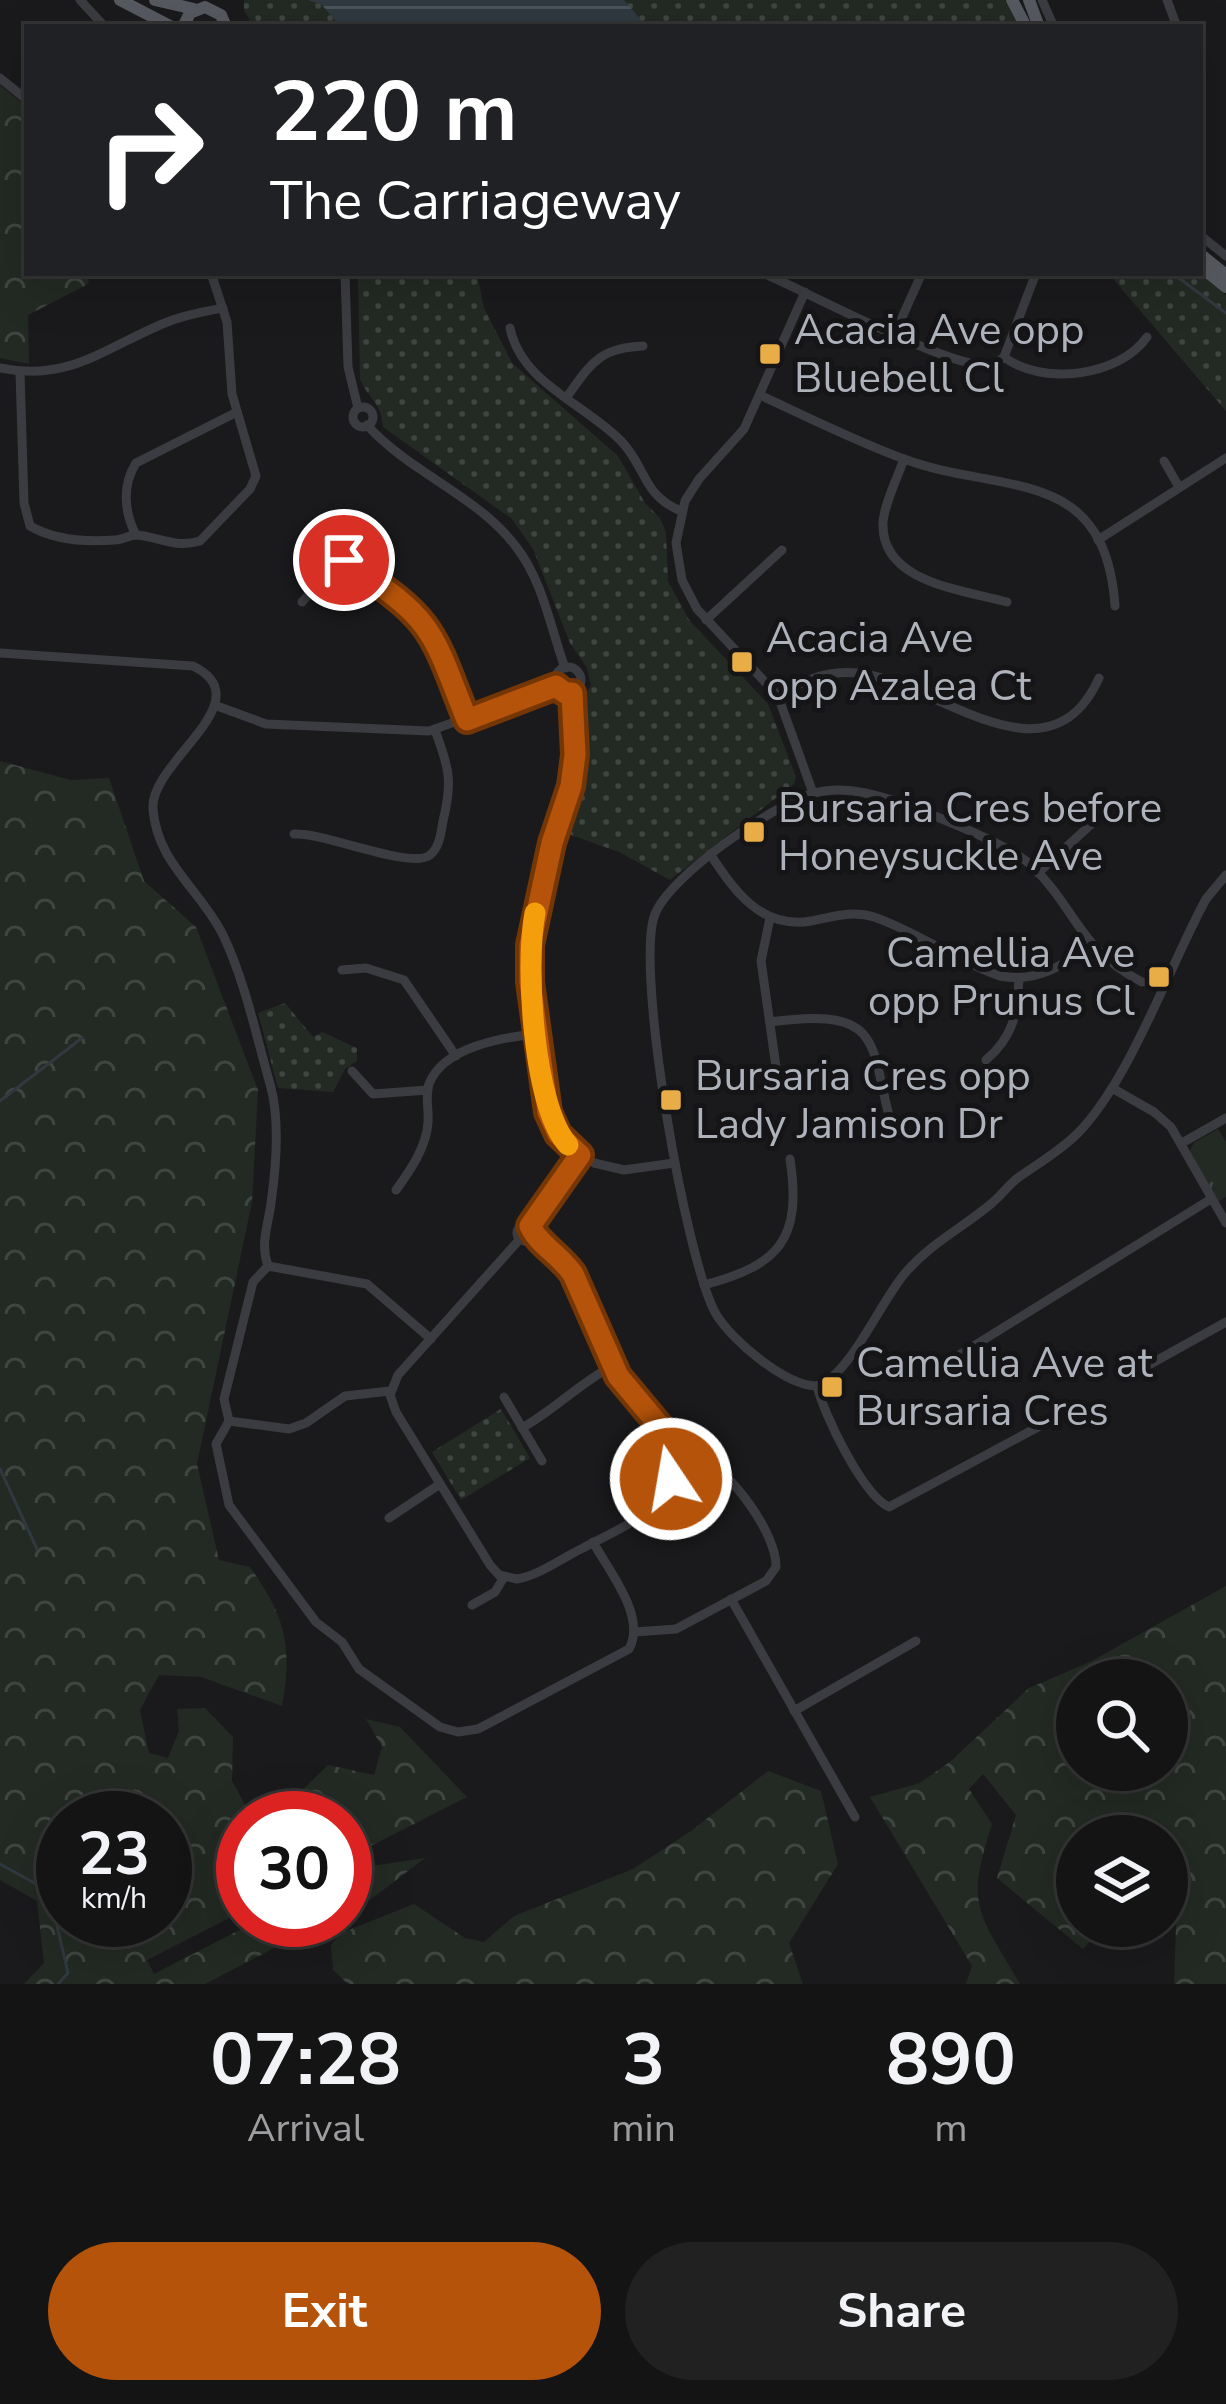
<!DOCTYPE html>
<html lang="en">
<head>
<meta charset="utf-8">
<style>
  body { margin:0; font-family:"Nunito Sans",sans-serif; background:#212122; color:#f1f3f6; height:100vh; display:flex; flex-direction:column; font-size:45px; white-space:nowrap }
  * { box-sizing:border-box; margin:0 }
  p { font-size:39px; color:#9d9ea0 }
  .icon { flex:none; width:66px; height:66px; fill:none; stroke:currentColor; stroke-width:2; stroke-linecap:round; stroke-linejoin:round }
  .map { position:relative; height:1984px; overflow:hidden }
  .side { display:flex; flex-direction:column; background:#141415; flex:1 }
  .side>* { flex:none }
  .top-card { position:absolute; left:24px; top:24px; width:1179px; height:252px; border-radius:0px; box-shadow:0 12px 48px #0002,0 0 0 3px #333334; background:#202124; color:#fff; overflow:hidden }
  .controls { position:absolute; left:1056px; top:1659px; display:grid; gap:24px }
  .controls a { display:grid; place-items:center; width:132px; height:132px; border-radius:50%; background:#141415; box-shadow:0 12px 48px #0002,0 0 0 3px #333334; font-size:60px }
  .speed { position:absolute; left:36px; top:1791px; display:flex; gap:24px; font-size:60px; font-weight:700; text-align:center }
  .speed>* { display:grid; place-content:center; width:156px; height:156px; border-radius:50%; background:#141415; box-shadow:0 12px 48px #0002,0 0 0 3px #333334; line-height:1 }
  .speed small { font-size:30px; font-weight:400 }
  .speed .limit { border:18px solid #d22; background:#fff; color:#111 }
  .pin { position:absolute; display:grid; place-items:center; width:102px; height:102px; color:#fff; margin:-51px; border:6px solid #fff; border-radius:50%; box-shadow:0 3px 12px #0007 }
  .me { position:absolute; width:132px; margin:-66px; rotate:348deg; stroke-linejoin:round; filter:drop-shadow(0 0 9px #0008) }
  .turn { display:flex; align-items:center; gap:42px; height:252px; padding:0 48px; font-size:54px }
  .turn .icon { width:156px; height:156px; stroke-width:2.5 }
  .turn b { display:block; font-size:84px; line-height:102px }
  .eta { display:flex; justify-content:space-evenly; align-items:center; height:204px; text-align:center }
  .eta b { font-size:72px; font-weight:700; line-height:84px }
  .button { display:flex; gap:24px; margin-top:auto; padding:24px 48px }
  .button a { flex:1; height:138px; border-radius:72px; background:#b45309; color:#fff; font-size:48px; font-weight:700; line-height:138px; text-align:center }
  .button a+a { background:#212122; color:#f1f3f6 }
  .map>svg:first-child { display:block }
  .grass { fill:url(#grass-tufts) }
  .forest { fill:url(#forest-crowns); fill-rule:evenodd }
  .park { fill:url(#park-dots) }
  .water { fill:url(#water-rules) }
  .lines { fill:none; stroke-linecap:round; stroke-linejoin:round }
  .stream { stroke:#303940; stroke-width:3 }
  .minor { stroke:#3b3c41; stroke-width:9 }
  .major { stroke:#575960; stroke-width:12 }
  .route-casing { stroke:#753606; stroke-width:30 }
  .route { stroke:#b45309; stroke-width:21 }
  .slow { stroke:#f59e0b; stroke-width:21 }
  .poi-dot { fill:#e8ad46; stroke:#151517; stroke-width:4.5 }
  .labels { text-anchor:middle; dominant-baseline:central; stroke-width:10; stroke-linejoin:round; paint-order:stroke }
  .poi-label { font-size:42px; fill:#adb2bb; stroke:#151517; text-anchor:start }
</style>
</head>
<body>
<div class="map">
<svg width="1226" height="1984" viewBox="0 0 1226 1984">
  <defs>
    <pattern id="grass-tufts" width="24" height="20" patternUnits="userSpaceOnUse" patternTransform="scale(3)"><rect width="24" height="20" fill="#222a23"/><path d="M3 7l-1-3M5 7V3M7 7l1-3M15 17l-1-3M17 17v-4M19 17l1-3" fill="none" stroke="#3f4641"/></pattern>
    <pattern id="forest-crowns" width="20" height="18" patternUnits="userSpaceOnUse" patternTransform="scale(3)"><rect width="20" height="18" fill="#222a23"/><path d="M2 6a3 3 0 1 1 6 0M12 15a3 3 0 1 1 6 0" fill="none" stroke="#3f4641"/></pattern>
    <pattern id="park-dots" width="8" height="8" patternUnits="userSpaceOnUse" patternTransform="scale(3)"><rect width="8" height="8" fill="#222a23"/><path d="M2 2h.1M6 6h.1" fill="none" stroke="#3f4641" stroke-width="1.8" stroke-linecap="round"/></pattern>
    <pattern id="water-rules" width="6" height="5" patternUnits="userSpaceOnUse" patternTransform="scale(3)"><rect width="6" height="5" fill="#303940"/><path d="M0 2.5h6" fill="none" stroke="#4b535a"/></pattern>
  </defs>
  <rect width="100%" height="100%" fill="#1a1a1c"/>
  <polygon class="grass" points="1218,1129 1226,1142 1226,1197 1217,1202 1189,1152 1194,1143"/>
  <g class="forest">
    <polygon points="0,85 27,107 27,273 90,273 88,284 28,315 29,364 0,358"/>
    <path d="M0,761l71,19 38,-2 35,103 52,46 62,163 -6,112 -55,262 22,96 31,7c35,49 43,79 32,139l-81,-29 -42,-2 -19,35 9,43 19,5 11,-27 -2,-22 28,-1 28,29 -1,44 15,27 32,5 49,-48 46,10 8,-28 -16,-28 34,8 67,70 -122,62v-41h-102v93l-96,49 7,14 105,-54h69l-123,64h-181l20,-21 -7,-62 -37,-21zM63,1818h102v102h-102z"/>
    <path d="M1226,1586v398h-52l2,-59 -9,-4v-85h-90v90h27l-21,23 -86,-71 19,-63 -33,-41 -14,15 23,35c-27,84 -14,87 28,160h-54l6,-18 -102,-169 50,-14 31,-22 78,-73 61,-26zM1167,1680v90h-90v-90z"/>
    <polygon points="768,1771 821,1791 838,1864 789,1943 803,1984 348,1984 333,1970 331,1945 341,1933 414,1904 465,1938 484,1942 514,1916 633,1869 691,1831"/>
    <polygon points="425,1858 374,1897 345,1911 345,1875 358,1868"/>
  </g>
  <g class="park">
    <polygon points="244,0 1005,0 1019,27 253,27 244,10"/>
    <path d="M358,273h119l7,35 28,55 106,93 27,47 15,15 6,14 2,49 21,39 79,84 28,73 -2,7 -124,96 -51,-28 -51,-18 17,-60 -1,-79 7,-9 -4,-18 -17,-25 -37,-94 -21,-30 -129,-92c-1,-23 -15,-29 -23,-48z"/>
    <polygon points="1108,273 1199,273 1226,295 1226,411"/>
    <polygon points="285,1003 313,1037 322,1032 357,1048 357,1061 345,1069 333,1092 278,1088 258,1013"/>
    <polygon points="501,1409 530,1458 461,1500 432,1452"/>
  </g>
  <polygon class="water" points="308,0 624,0 647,27 508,22 474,27 341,27 322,5"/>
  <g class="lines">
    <g class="stream">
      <polyline points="1172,273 1226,313"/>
      <polyline points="0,1101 82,1038"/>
      <polyline points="0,1469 37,1549"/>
      <polyline points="0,1864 49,1891 68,1973 58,1984"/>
    </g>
    <g class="minor">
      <polyline points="80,0 105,27"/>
      <polyline points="1042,0 1054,27"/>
      <polyline points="1167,0 1177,27"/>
      <polyline points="0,78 27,100"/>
      <polyline points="1200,235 1226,256"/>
      <polyline points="345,273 348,367 358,408"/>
      <path d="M763,273c42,18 188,96 225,92 9,-1 10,-3 16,-8 38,29 115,20 143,-20"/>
      <polyline points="805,292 744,429 699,479 685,501 676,543 682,580 697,609 778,696 813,793"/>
      <path d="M510,328c11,55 74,75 111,113 26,27 21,54 60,70"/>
      <polyline points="895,333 922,273"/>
      <polyline points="1004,357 1036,273"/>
      <path d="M0,368c66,14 102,-18 160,-43 20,-9 42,-13 63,-17"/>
      <path d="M20,372l4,131 6,23c24,14 58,16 85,14 7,0 13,-4 19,-5 22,0 39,14 66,6l50,-52 6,-13 -24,-82 -5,-72 -16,-49"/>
      <path d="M760,395c47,22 95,46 144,64 97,36 201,4 211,147"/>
      <path d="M566,398c25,-34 32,-50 77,-52"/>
      <circle cx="363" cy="417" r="10"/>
      <path d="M367,425c43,48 112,71 150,123 26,34 34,81 48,120"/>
      <path d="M904,459c-7,20 -19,43 -21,63 -3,61 81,68 124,80"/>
      <polyline points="1164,461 1179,487"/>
      <path d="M136,535c-12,-23 -14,-50 0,-72l101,-51"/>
      <polyline points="1098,540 1226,458"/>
      <path d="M302,602c11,-11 26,-34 42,-35 12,-2 24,10 33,16 58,39 67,75 90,137"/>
      <polyline points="706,620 782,550"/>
      <path d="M0,653l193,13c71,35 -44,96 -40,143 4,54 47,80 70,126 22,46 33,100 47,149 10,34 6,84 1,119 -3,23 -11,40 -3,63l-15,16 -29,117 5,22 -13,23 13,61 87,117 26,20 17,27 81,58 18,5 20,-3 151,-80c18,-32 -20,-78 -36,-107"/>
      <circle cx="568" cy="680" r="13"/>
      <polyline points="572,693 575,732 571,786 552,843 530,945 530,982 546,1106 562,1139 594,1163 624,1170 674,1163"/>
      <path d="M778,696c25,-16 50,-26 80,-23 77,8 190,118 241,5"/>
      <polyline points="217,706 266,724 429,731 557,686"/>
      <path d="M294,834c30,-2 117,36 136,21 10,-8 11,-23 13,-34 10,-40 6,-53 -8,-91"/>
      <path d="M710,854c24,36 51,76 101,67 22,-4 41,-11 63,-4 44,15 82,44 126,59 37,7 61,-10 91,-30"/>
      <polyline points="1038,873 1098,818"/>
      <polyline points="770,918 761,961 779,1088"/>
      <polyline points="342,970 366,968 404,980 456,1056"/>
      <path d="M770,1022c122,-17 97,27 125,115"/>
      <path d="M986,1060c28,-24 31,-46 33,-81"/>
      <polyline points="352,1071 373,1094 428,1090"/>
      <polyline points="1112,1088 1154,1112 1171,1127 1226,1223"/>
      <polyline points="1182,1143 1226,1118"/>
      <path d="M396,1190c14,-19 31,-44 32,-68 1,-13 -3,-26 1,-38 14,-37 74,-47 108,-50"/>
      <circle cx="525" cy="1233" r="8"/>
      <polyline points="530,1226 580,1155"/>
      <path d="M520,1239l-122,136 -8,20 6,17 94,153 9,10 18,4c23,-4 45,-21 66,-31 43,-23 109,-47 86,-109 -10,-27 -45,-49 -60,-80 -22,-47 -31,-92 -76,-122"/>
      <polyline points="268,1266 367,1284 431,1339"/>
      <path d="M704,1285c76,-20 98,-46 86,-126"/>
      <polyline points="928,1367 951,1360 1211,1199"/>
      <polyline points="1127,1377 1226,1322"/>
      <path d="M817,1386c-31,0 -85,-45 -101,-72 -30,-52 -82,-348 -61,-400 16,-39 115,-107 156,-120 17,-5 36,-5 54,-1 35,7 141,49 166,72 45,43 48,85 111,117"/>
      <path d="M817,1386c33,-10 64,-86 89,-114 25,-29 58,-45 86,-69 10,-8 16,-18 27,-26 20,-14 41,-26 59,-44 52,-53 91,-166 128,-234l20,-24"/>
      <path d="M817,1386c7,29 46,109 72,121l149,-80"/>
      <polyline points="504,1397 542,1461"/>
      <polyline points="229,1421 289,1429 306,1423 345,1396 390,1391"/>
      <path d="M522,1428c33,-19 57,-44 90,-62"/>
      <polyline points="389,1518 440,1484"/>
      <polyline points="731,1599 855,1817"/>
      <polyline points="472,1605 495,1592 504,1577"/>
      <path d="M635,1632l41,-3 90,-48 10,-14c1,-33 -45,-95 -74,-109 -9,-5 -19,-4 -29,-3"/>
      <polyline points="794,1711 916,1641"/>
    </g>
    <g class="major">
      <polyline points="120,0 172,27"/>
      <polyline points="155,0 194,9"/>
      <polyline points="1012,0 1026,27"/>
      <polyline points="1029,0 1039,27"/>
      <polyline points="183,27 190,13 205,7 221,15 226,27"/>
      <polyline points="1200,254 1226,275"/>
      <polyline points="1200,266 1226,287"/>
    </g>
  </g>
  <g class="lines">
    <defs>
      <path id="route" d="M344,560l1,6 9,2c81,52 79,66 113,152l89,-34 9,7h7l3,62 -4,31 -19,57 -22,102v37l18,130 10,22 22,21 -50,71c8,18 30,29 43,48l45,102 50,60 5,19 -2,24"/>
    </defs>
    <use href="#route" class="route-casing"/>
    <use href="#route" class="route"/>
    <path class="slow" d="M535,913c-10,52 -2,193 33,232"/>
  </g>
  <g class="poi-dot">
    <rect x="758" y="342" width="24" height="24" rx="6"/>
    <rect x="730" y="650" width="24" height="24" rx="6"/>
    <rect x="742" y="820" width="24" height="24" rx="6"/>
    <rect x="1147" y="965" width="24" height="24" rx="6"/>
    <rect x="659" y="1088" width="24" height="24" rx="6"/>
    <rect x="820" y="1375" width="24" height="24" rx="6"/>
  </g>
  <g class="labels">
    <g class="poi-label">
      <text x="794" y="330">Acacia Ave opp<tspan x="794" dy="48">Bluebell Cl</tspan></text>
      <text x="766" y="638">Acacia Ave<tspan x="766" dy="48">opp Azalea Ct</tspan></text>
      <text x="778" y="808">Bursaria Cres before<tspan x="778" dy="48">Honeysuckle Ave</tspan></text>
      <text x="1135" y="953" text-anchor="end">Camellia Ave<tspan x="1135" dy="48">opp Prunus Cl</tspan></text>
      <text x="695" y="1076">Bursaria Cres opp<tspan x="695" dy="48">Lady Jamison Dr</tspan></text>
      <text x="856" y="1363">Camellia Ave at<tspan x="856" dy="48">Bursaria Cres</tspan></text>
    </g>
  </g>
</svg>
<div class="controls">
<a><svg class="icon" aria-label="search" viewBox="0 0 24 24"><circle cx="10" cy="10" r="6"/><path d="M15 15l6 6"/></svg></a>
<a><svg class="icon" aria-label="layers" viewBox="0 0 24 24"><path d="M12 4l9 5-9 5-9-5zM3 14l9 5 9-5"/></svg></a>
</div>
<div class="speed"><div>23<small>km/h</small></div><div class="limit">30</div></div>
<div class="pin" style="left:344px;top:560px;background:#d93025"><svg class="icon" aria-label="arrive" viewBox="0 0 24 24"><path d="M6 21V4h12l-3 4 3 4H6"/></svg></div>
<svg class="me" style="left:671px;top:1479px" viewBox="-20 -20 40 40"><circle r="17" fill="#b45309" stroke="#fff" stroke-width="3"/><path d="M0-11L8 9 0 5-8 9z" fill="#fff"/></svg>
<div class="top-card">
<div class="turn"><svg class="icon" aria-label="right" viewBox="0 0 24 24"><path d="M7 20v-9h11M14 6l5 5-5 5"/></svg><div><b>220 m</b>The Carriageway</div></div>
</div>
</div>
<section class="side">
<div class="eta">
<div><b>07:28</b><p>Arrival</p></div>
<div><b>3</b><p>min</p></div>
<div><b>890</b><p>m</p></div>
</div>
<div class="button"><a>Exit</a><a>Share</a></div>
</section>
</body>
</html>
